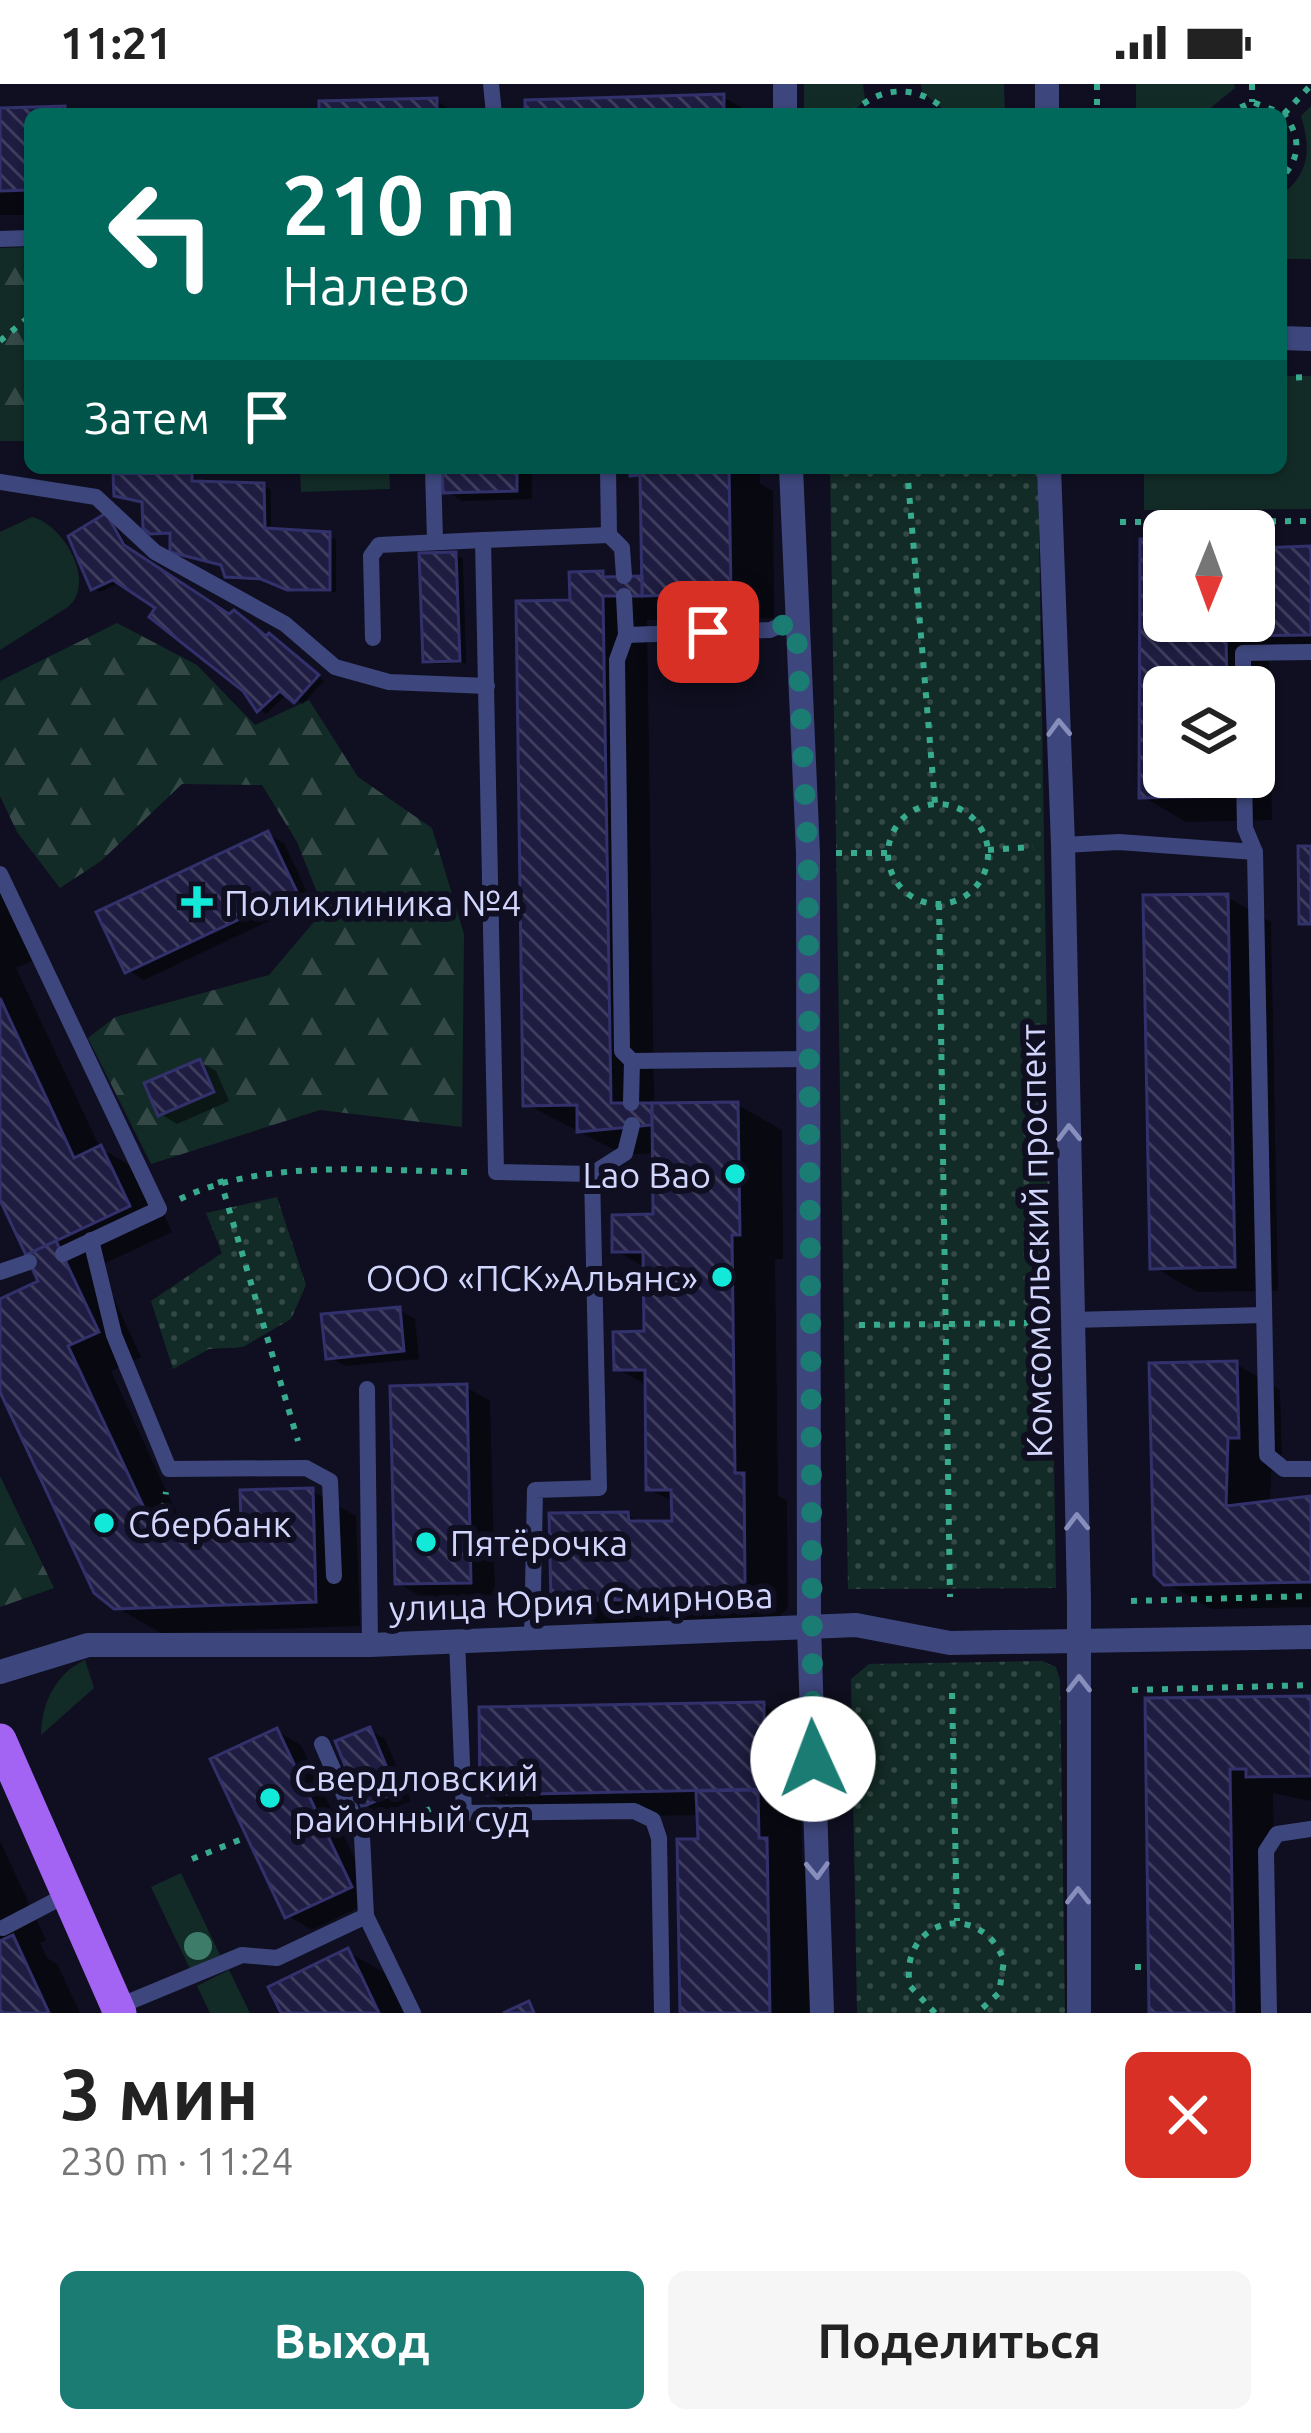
<!DOCTYPE html>
<html lang="ru">
<head>
<meta charset="utf-8">
<style>
  body { margin:0; font-family:Ubuntu,sans-serif; background:#f6f6f6; color:#222; height:100vh; display:flex; flex-direction:column; font-size:45px; white-space:nowrap }
  * { box-sizing:border-box; margin:0 }
  p { font-size:39px; color:#767676 }
  .icon { flex:none; width:66px; height:66px; fill:none; stroke:currentColor; stroke-width:2; stroke-linecap:round; stroke-linejoin:round }
  .map { position:relative; height:1929px; overflow:hidden }
  .details { display:flex; flex-direction:column; background:#fff; flex:1 }
  .details>* { flex:none }
  .top-card { position:absolute; left:24px; top:24px; width:1263px; height:366px; border-radius:18px; box-shadow:0 3px 9px #0004; background:#00695c; color:#fff; overflow:hidden }
  .needle { width:78px; rotate:181deg }
  .tools { position:absolute; left:1143px; top:426px; display:grid; gap:24px }
  .tools a { display:grid; place-items:center; width:132px; height:132px; border-radius:18px; background:#fff; box-shadow:0 3px 9px #0004; font-size:60px }
  .pin { position:absolute; display:grid; place-items:center; width:102px; height:102px; color:#fff; margin:-51px; border-radius:24px; box-shadow:0 6px 18px #0006 }
  .me { position:absolute; width:132px; margin:-66px; rotate:358deg; stroke-linejoin:round; filter:drop-shadow(0 0 9px #0008) }
  .turn { display:flex; align-items:center; gap:42px; height:252px; padding:0 60px; font-size:54px }
  .turn .icon { width:156px; height:156px; stroke-width:2.5 }
  .turn b { display:block; font-size:84px; line-height:102px }
  .then { display:flex; align-items:center; height:114px; padding:0 60px; background:#0003; gap:24px; font-size:45px }
  .round { display:grid; place-items:center; flex:none; width:126px; height:126px; border-radius:18px; background:#f6f6f6 }
  .head { display:flex; align-items:center; justify-content:space-between; height:204px; padding:0 60px }
  h1 { font-size:72px; font-weight:600; line-height:90px }
  .primary-button { display:flex; gap:24px; margin-top:auto; padding:24px 60px }
  .primary-button a { flex:1; height:138px; border-radius:18px; background:#1b7c74; color:#fff; font-size:48px; font-weight:600; line-height:138px; text-align:center }
  .primary-button a+a { background:#f6f6f6; color:#222 }
  .status { display:flex; justify-content:space-between; align-items:center; height:84px; padding:0 60px; background:#fff; direction:ltr }
  .status svg { height:33px; fill:currentColor }
  .map>svg:first-child { display:block }
  .green { fill:#132b26 }
  .forest { fill:url(#forest-firs) }
  .park { fill:url(#park-dots) }
  .shadow { fill:#0007; fill-rule:evenodd }
  .building { fill:url(#building-back-hatch); stroke:#32316b; stroke-width:3 }
  .lines { fill:none; stroke-linecap:round; stroke-linejoin:round }
  .path { stroke:#38ab8f; stroke-width:6; stroke-dasharray:6 9; stroke-linecap:butt }
  .service { stroke:#3e477d; stroke-width:16 }
  .minor { stroke:#3e477d; stroke-width:24 }
  .tertiary { stroke:#3e477d; stroke-width:24 }
  .primary { stroke:#a363f3; stroke-width:33 }
  .tree { fill:#3e7c6a }
  .oneway { stroke:#888ebc }
  .route { stroke:#1b7c74; stroke-width:21; stroke-dasharray:0 37.8 }
  .poi-dot { fill:#12e9d8; stroke:#0f0f21; stroke-width:4.5 }
  .labels { text-anchor:middle; dominant-baseline:central; stroke-width:12; stroke-linejoin:round; paint-order:stroke }
  .poi-label { font-size:36px; fill:#d3d6fc; stroke:#0f0f21; text-anchor:start }
  .street-label { font-size:36px; fill:#d3d6fc; stroke:#0f0f21 }
</style>
</head>
<body>
<div class="status"><b>11:21</b><svg viewBox="0 0 49 12"><path d="M0 12V9h3v3zM5 12V6h3v6zM10 12V3h3v9zM15 12V0h3v12zM26 1h20v11H26zM47 4h2v5h-2z"/></svg></div>
<div class="map">
<svg width="1311" height="1929" viewBox="0 0 1311 1929">
  <defs>
    <pattern id="forest-firs" width="22" height="20" patternUnits="userSpaceOnUse" patternTransform="scale(3)"><rect width="22" height="20" fill="#132b26"/><path d="M5 1l3.5 6h-7zM16 11l3.5 6h-7z" fill="#344946"/></pattern>
    <pattern id="park-dots" width="8" height="8" patternUnits="userSpaceOnUse" patternTransform="scale(3)"><rect width="8" height="8" fill="#132b26"/><path d="M2 2h.1M6 6h.1" fill="none" stroke="#344946" stroke-width="1.8" stroke-linecap="round"/></pattern>
    <pattern id="building-back-hatch" width="6" height="6" patternUnits="userSpaceOnUse" patternTransform="scale(3)"><rect width="6" height="6" fill="#1e1d41"/><path d="M-1 5l2 2M0 0l6 6M5-1l2 2" fill="none" stroke="#3e3d5d"/></pattern>
  </defs>
  <rect width="100%" height="100%" fill="#0f0f21"/>
  <g class="green">
    <polygon points="804,0 863,0 865,15 852,30 804,30"/>
    <polygon points="921,0 1004,0 1005,30 949,30 922,8"/>
    <polygon points="1136,0 1234,0 1235,4 1203,30 1136,30"/>
    <path d="M1311,22v153h-30v-63c29,-24 30,-46 20,-80z"/>
    <polygon points="1281,292 1311,292 1311,425 1144,426 1144,384 1281,384"/>
    <polygon points="300,384 389,384 390,405 301,408"/>
    <path d="M32,433c31,7 65,65 36,90l-68,43v-118z"/>
    <path d="M85,1576l9,28 -53,47c0,-31 15,-62 44,-75z"/>
    <polygon points="181,1789 220,1871 190,1885 151,1803"/>
    <polygon points="229,1886 250,1929 210,1929 197,1902"/>
  </g>
  <g class="forest">
    <polygon points="30,163 30,357 0,357 0,164"/>
    <polygon points="117,539 197,581 255,641 309,616 358,693 432,744 464,850 462,1043 320,1026 151,1080 88,954 115,933 269,891 324,826 297,758 262,701 182,700 101,777 60,804 17,748 0,712 0,597"/>
    <polygon points="0,1392 54,1504 0,1523"/>
  </g>
  <g class="park">
    <polygon points="830,384 1038,384 1056,1504 848,1505"/>
    <polygon points="277,1113 306,1201 291,1235 243,1263 209,1265 173,1285 151,1217 222,1169 206,1129"/>
    <polygon points="1042,1577 1056,1583 1060,1596 1065,1929 857,1929 851,1595 869,1580"/>
  </g>
  <g class="shadow">
    <polygon points="723,13 753,30 528,30"/>
    <polygon points="436,17 458,30 322,30"/>
    <polygon points="64,25 72,30 30,30 30,131 0,131 0,27"/>
    <polygon points="445,384 532,384 532,415 462,417 446,407"/>
    <polygon points="633,384 760,384 760,400 773,407 774,534 647,536 654,1022 738,1021 782,1046 783,1175 775,1175 778,1412 787,1417 788,1524 774,1537 598,1540 554,1515 628,1431 643,1440 675,1440 675,1419 649,1405 648,1302 616,1284 647,1250 646,1184 615,1166 656,1133 655,1069 624,1071 526,1020 572,491 645,495 643,396"/>
    <polygon points="191,392 198,400 264,402 271,406 271,447 336,455 336,508 297,508 271,497 235,496 225,482 173,466 173,451 152,447 146,419 117,410"/>
    <polygon points="113,436 131,468 277,556 324,597 303,620 288,609 266,630 159,524 121,498 100,508 93,504 72,454"/>
    <path d="M1164,457v80h90v-71l57,-1v110l-42,1 3,160 -86,2 -44,-26zM1164,603h90v90h-90z"/>
    <polygon points="456,471 463,475 466,579 433,580 426,576"/>
    <polygon points="268,750 284,759 311,817 144,896 128,886"/>
    <polygon points="0,803 43,872 16,884 100,1064 145,1090 172,1148 99,1182 141,1273 111,1287 183,1443 244,1441 312,1407 356,1432 360,1542 161,1549 116,1523 0,1301 0,1219 42,1199 0,1108"/>
    <polygon points="1227,813 1271,838 1278,1207 1197,1208 1153,1183"/>
    <polygon points="200,978 216,987 229,1017 177,1040 161,1030"/>
    <polygon points="399,1226 415,1235 419,1275 345,1282 329,1273"/>
    <polygon points="1236,1280 1280,1306 1282,1378 1272,1378 1270,1415 1311,1415 1311,1523 1211,1525 1166,1499"/>
    <polygon points="466,1303 490,1317 495,1511 422,1513 398,1499"/>
    <polygon points="1311,1615 1311,1717 1273,1709 1277,1929 1152,1929 1148,1617"/>
    <polygon points="763,1621 807,1646 808,1729 801,1730 802,1778 810,1782 813,1929 683,1929 700,1731 527,1734 483,1709"/>
    <polygon points="369,1646 385,1655 411,1717 381,1730 365,1721"/>
    <polygon points="277,1647 301,1661 374,1816 312,1846 288,1832"/>
    <polygon points="0,1757 46,1856 40,1859 47,1874 57,1880 80,1929 0,1929"/>
    <polygon points="348,1868 392,1893 409,1929 284,1929"/>
  </g>
  <g class="building">
    <polygon points="724,10 724,30 525,30 525,16"/>
    <polygon points="437,14 437,30 228,30 319,28 319,17"/>
    <polygon points="65,22 65,30 30,30 30,106 0,107 0,24"/>
    <polygon points="442,384 517,384 517,407 443,409"/>
    <polygon points="630,384 729,384 731,510 642,512 640,391 630,392"/>
    <polygon points="192,389 192,397 264,399 265,444 330,448 330,506 287,506 261,495 225,493 221,481 170,468 170,449 150,450 143,444 142,418 114,412 113,390"/>
    <polygon points="106,429 124,461 229,530 234,526 266,552 269,549 319,591 294,619 280,607 257,628 243,607 149,533 155,524 113,496 91,506 68,452"/>
    <polygon points="1164,454 1164,537 1254,537 1254,464 1311,462 1311,551 1226,552 1227,603 1164,603 1164,693 1229,693 1229,712 1139,714 1140,455"/>
    <polygon points="456,468 460,577 423,578 419,469"/>
    <polygon points="603,487 603,493 642,492 642,512 603,512 611,1019 652,1019 652,1041 577,1048 577,1021 523,1022 516,517 570,516 569,488"/>
    <polygon points="268,747 297,808 125,889 96,828"/>
    <polygon points="1298,762 1311,762 1311,840 1299,840"/>
    <polygon points="1228,810 1235,1183 1150,1185 1143,811"/>
    <polygon points="0,914 74,1074 101,1061 130,1122 26,1171 0,1116"/>
    <polygon points="200,975 214,1008 158,1032 144,999"/>
    <polygon points="738,1018 740,1151 732,1151 735,1389 744,1389 745,1498 729,1514 551,1517 549,1429 628,1428 629,1437 672,1437 671,1406 646,1406 645,1286 614,1286 613,1248 644,1247 643,1168 612,1168 612,1131 653,1130 652,1019"/>
    <polygon points="56,1157 99,1248 68,1262 152,1441 241,1438 240,1406 313,1404 316,1518 114,1525 94,1509 0,1308 0,1215 38,1197 26,1171"/>
    <polygon points="400,1223 404,1267 326,1275 321,1230"/>
    <polygon points="1237,1277 1239,1354 1228,1354 1226,1422 1311,1412 1311,1498 1164,1501 1154,1491 1149,1279"/>
    <polygon points="467,1300 471,1499 395,1500 390,1302"/>
    <polygon points="1311,1612 1311,1692 1246,1693 1246,1685 1230,1685 1234,1929 1149,1929 1145,1614"/>
    <polygon points="764,1618 765,1705 480,1711 479,1623"/>
    <polygon points="370,1643 397,1708 362,1723 335,1657"/>
    <polygon points="277,1644 352,1803 285,1834 210,1675"/>
    <polygon points="758,1706 759,1754 767,1754 770,1929 680,1929 677,1755 698,1755 696,1707"/>
    <polygon points="13,1851 49,1929 0,1929 0,1857"/>
    <polygon points="348,1864 379,1929 281,1929 268,1903"/>
    <polygon points="529,1917 534,1929 503,1929"/>
  </g>
  <g class="lines">
    <g class="path">
      <polyline points="1097,0 1097,30"/>
      <polyline points="1252,0 1252,18"/>
      <path d="M852,30c28,-30 69,-30 97,0"/>
      <path d="M1227,30l25,-12 32,12c17,23 17,44 -3,64"/>
      <polyline points="1284,30 1311,1"/>
      <polyline points="0,257 30,232"/>
      <polyline points="1281,294 1311,293"/>
      <polyline points="907,384 935,719"/>
      <polyline points="1120,438 1311,437"/>
      <circle cx="938" cy="770" r="50"/>
      <polyline points="988,766 1033,763"/>
      <polyline points="836,769 887,769"/>
      <polyline points="939,820 950,1513"/>
      <polyline points="220,1095 298,1357"/>
      <path d="M180,1115c84,-41 196,-28 288,-27"/>
      <polyline points="859,1241 1033,1239"/>
      <polyline points="161,1440 166,1408"/>
      <polyline points="1131,1517 1311,1512"/>
      <polyline points="1132,1606 1311,1601"/>
      <polyline points="952,1609 957,1837"/>
      <polyline points="383,1744 438,1722"/>
      <polyline points="192,1775 247,1753"/>
      <polyline points="1135,1883 1149,1883"/>
      <path d="M935,1929l-25,-27c-12,-67 71,-88 94,-25l-5,32 -22,20"/>
    </g>
    <g class="service">
      <polyline points="491,0 494,30"/>
      <polyline points="0,155 30,154"/>
      <polyline points="433,384 435,456"/>
      <polyline points="608,384 609,451 622,464 624,492"/>
      <polyline points="0,398 96,413 155,468 285,540 335,583 389,598 487,602"/>
      <polyline points="609,451 483,456 496,1088 592,1090 625,1069 632,1041"/>
      <polyline points="624,512 626,551 617,576 622,967 632,977 631,1019"/>
      <polyline points="626,551 770,546 796,535"/>
      <polyline points="373,554 371,472 379,461 483,456"/>
      <polyline points="1243,603 1243,569 1311,568"/>
      <polyline points="1244,693 1245,744 1255,768 1267,1371 1284,1385 1311,1385"/>
      <polyline points="1063,761 1119,758 1255,768"/>
      <polyline points="0,790 159,1125 63,1170"/>
      <polyline points="632,977 809,975"/>
      <polyline points="91,1156 114,1251 169,1385 306,1384 330,1397 334,1492"/>
      <polyline points="0,1188 29,1178"/>
      <polyline points="1072,1236 1264,1231"/>
      <polyline points="367,1305 370,1561"/>
      <polyline points="457,1556 464,1729 634,1727 653,1736 659,1754 662,1929"/>
      <polyline points="532,1556 535,1406 599,1404 592,1090"/>
      <polyline points="322,1660 362,1752 366,1832 413,1929"/>
      <polyline points="3,1844 68,1810"/>
      <polyline points="117,1923 242,1871 277,1874 366,1832"/>
      <polyline points="1269,1929 1266,1767 1277,1750 1311,1745"/>
    </g>
    <g class="minor">
      <polyline points="1281,254 1311,255"/>
      <polyline points="0,1588 88,1561 370,1561 856,1541 950,1559 1311,1553"/>
    </g>
    <g class="tertiary">
      <polyline points="785,0 785,30"/>
      <polyline points="1047,0 1047,30"/>
      <polyline points="791,384 808,769 809,1543 822,1929"/>
      <polyline points="1049,384 1063,761 1079,1517 1079,1929"/>
    </g>
    <polyline class="primary" points="0,1656 120,1929"/>
  </g>
  <circle class="tree" cx="198" cy="1862" r="14"/>
  <defs><path id="oneway-chevron" d="M-2-3.5L2.5 0L-2 3.5" fill="none" stroke-width="1.6" stroke-linecap="round" stroke-linejoin="round" transform="scale(3)"/></defs>
  <g class="oneway">
    <use href="#oneway-chevron" transform="translate(1059 644) rotate(-92)"/>
    <use href="#oneway-chevron" transform="translate(1069 1049) rotate(-91)"/>
    <use href="#oneway-chevron" transform="translate(1077 1438) rotate(-91)"/>
    <use href="#oneway-chevron" transform="translate(1079 1600) rotate(-90)"/>
    <use href="#oneway-chevron" transform="translate(817 1786) rotate(88)"/>
    <use href="#oneway-chevron" transform="translate(1078 1812) rotate(-90)"/>
  </g>
  <g class="lines">
    <polyline class="route" points="708,548 770,546 796,536 808,769 813,1675"/>
  </g>
  <g class="poi-dot">
    <path d="M191 800h12v12h12v12h-12v12h-12v-12h-12v-12h12z"/>
    <circle cx="735" cy="1090" r="12"/>
    <circle cx="722" cy="1193" r="12"/>
    <circle cx="104" cy="1439" r="12"/>
    <circle cx="426" cy="1458" r="12"/>
    <circle cx="270" cy="1714" r="12"/>
  </g>
  <g class="labels">
    <g class="poi-label">
      <text x="224" y="818">Поликлиника №4</text>
      <text x="711" y="1090" text-anchor="end">Lao Bao</text>
      <text x="698" y="1193" text-anchor="end">ООО «ПСК»Альянс»</text>
      <text x="128" y="1439">Сбербанк</text>
      <text x="450" y="1458">Пятёрочка</text>
      <text x="294" y="1693">Свердловский<tspan x="294" dy="41">районный суд</tspan></text>
    </g>
    <g class="street-label">
      <text transform="translate(1035 1157) rotate(-91)">Комсомольский проспект</text>
      <text transform="translate(581 1517) rotate(-2)">улица Юрия Смирнова</text>
    </g>
  </g>
</svg>
<div class="tools">
<a><svg class="needle" viewBox="-14 -14 28 28"><path d="M0-13l5 13h-10z" fill="#e53935"/><path d="M0 13l5-13h-10z" fill="#767676"/></svg></a>
<a><svg class="icon" aria-label="layers" viewBox="0 0 24 24"><path d="M12 4l9 5-9 5-9-5zM3 14l9 5 9-5"/></svg></a>
</div>
<div class="pin" style="left:708px;top:548px;background:#d93025"><svg class="icon" aria-label="arrive" viewBox="0 0 24 24"><path d="M6 21V4h12l-3 4 3 4H6"/></svg></div>
<svg class="me" style="left:813px;top:1675px" viewBox="-20 -20 40 40"><circle r="19" fill="#fff"/><path d="M0-13L10 11 0 6-10 11z" fill="#1b7c74"/></svg>
<div class="top-card">
<div class="turn"><svg class="icon" aria-label="left" viewBox="0 0 24 24"><path d="M17 20v-9H6M10 6l-5 5 5 5"/></svg><div><b>210 m</b>Налево</div></div>
<div class="then">Затем<svg class="icon" aria-label="arrive" viewBox="0 0 24 24"><path d="M6 21V4h12l-3 4 3 4H6"/></svg></div>
</div>
</div>
<section class="details">
<div class="head"><div><h1>3 мин</h1><p>230 m · 11:24</p></div><a class="round" style="background:#d93025;color:#fff"><svg class="icon" aria-label="close" viewBox="0 0 24 24"><path d="M6 6l12 12M18 6L6 18"/></svg></a></div>
<div class="primary-button"><a>Выход</a><a>Поделиться</a></div>
</section>
</body>
</html>
